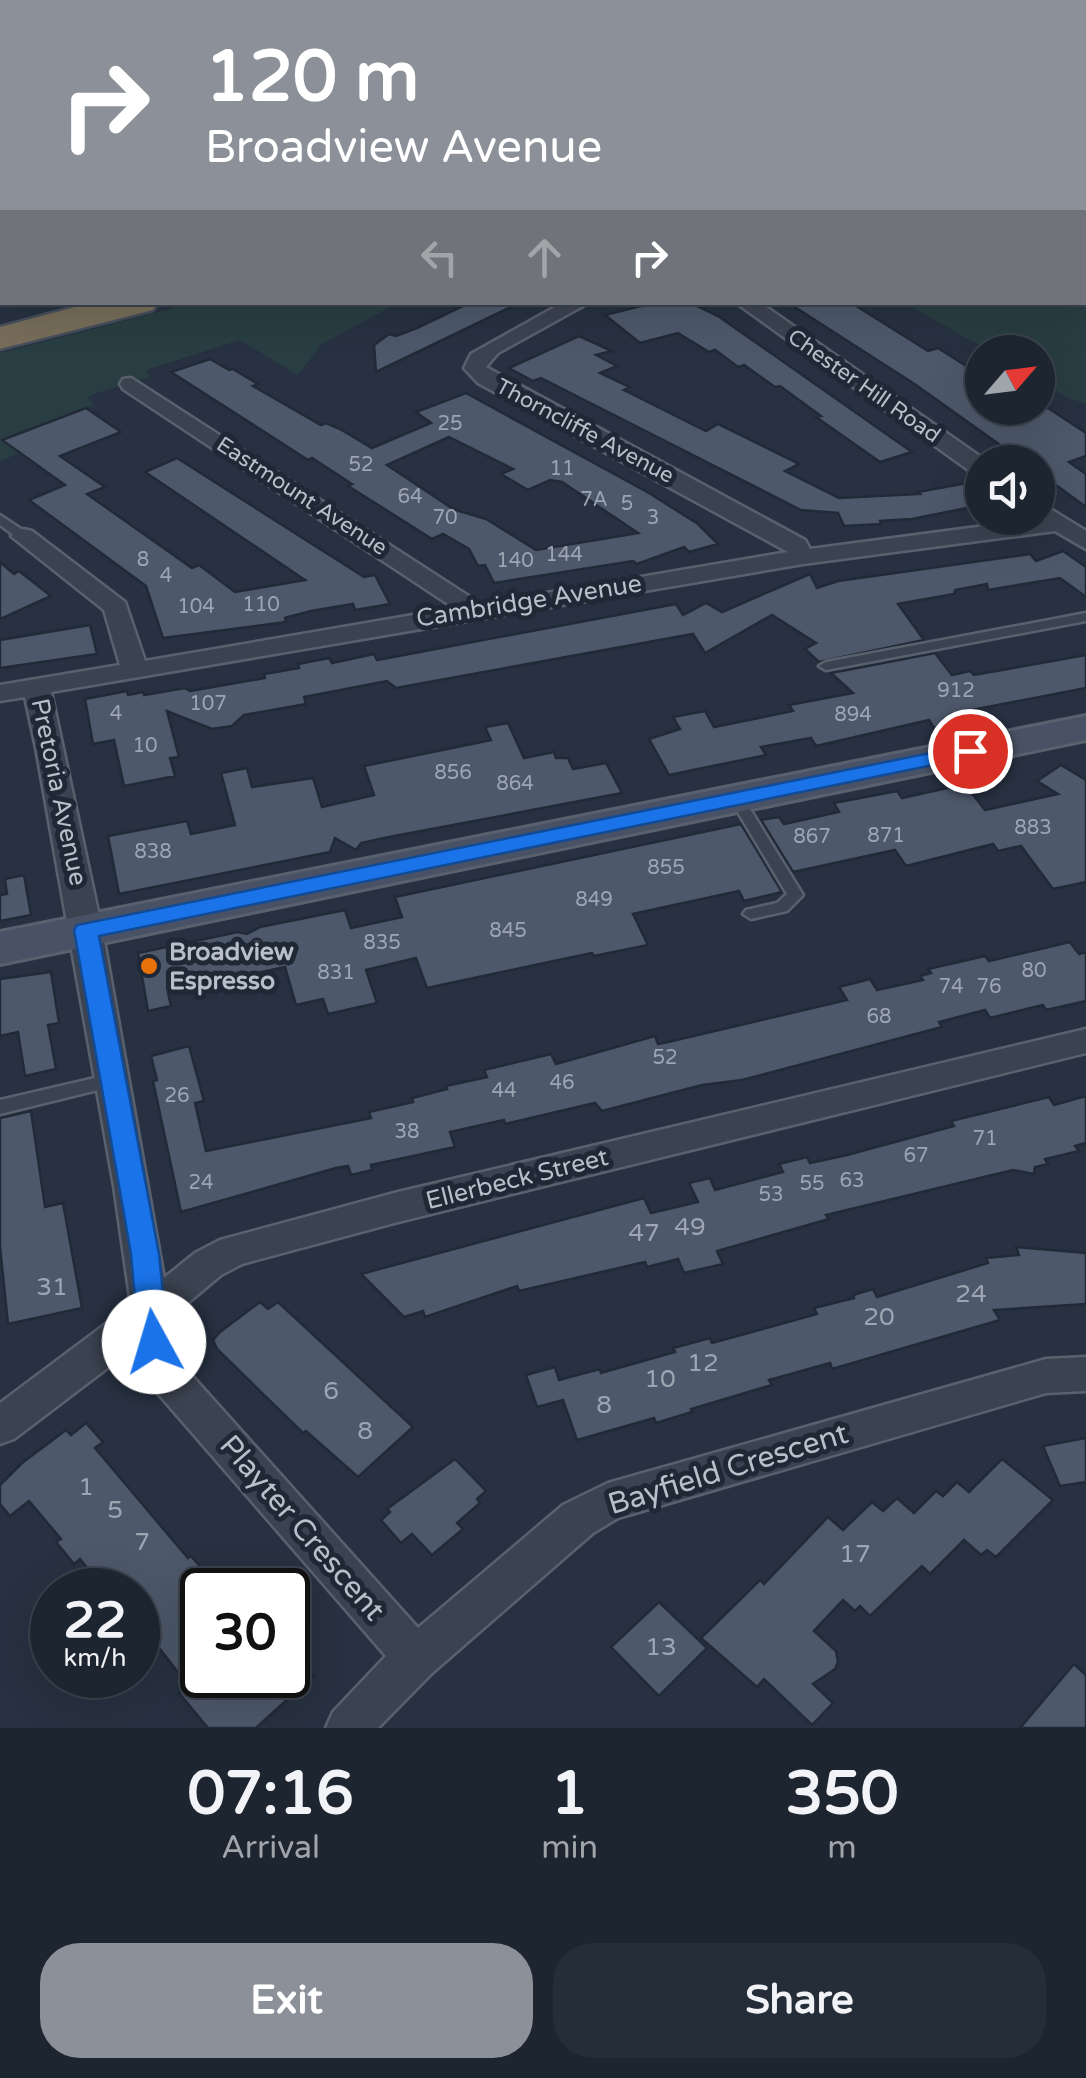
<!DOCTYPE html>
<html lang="en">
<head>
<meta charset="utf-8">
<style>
  body { margin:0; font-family:"Varela Round",sans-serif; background:#252d39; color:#f1f3f6; height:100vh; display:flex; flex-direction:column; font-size:38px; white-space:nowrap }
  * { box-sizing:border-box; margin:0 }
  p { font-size:32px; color:#a0a5ab }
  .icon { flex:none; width:55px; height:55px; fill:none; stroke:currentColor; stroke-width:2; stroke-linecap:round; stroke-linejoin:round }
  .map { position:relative; height:1728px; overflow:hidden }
  .sheet { display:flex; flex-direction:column; background:#1d2531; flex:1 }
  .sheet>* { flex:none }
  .hud { position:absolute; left:0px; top:0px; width:1088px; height:305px; box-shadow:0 10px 40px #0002,0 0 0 2px #3b424d; background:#8c9099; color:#fff; overflow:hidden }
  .needle { width:65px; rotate:62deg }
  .buttons { position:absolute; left:965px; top:335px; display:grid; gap:20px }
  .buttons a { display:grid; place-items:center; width:90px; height:90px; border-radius:50%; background:#1d2531; box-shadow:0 10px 40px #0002,0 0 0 2px #3b424d; font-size:50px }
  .speed { position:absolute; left:30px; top:1568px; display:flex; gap:20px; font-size:50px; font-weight:700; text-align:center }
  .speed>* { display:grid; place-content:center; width:130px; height:130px; border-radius:50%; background:#1d2531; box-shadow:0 10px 40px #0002,0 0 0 2px #3b424d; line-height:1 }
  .speed small { font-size:25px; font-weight:400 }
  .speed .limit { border:5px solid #111; border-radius:15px; background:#fff; color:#111 }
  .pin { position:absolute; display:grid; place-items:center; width:85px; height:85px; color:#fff; margin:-42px; border:5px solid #fff; border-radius:50%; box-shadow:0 2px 10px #0007 }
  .me { position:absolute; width:110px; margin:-55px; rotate:354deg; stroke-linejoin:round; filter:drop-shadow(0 0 8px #0008) }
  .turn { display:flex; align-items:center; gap:35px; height:210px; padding:0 40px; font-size:45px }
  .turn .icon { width:130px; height:130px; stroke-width:2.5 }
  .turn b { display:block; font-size:70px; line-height:85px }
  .lanes { display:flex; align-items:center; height:95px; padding:0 40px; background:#0003; justify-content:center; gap:50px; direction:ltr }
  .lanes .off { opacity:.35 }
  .eta { display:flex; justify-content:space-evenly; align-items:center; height:170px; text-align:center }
  .eta b { font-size:60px; font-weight:700; line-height:70px }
  .cta { display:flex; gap:20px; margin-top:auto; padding:20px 40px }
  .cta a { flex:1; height:115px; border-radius:40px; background:#8c9099; color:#fff; font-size:40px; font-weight:700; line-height:115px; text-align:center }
  .cta a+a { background:#252d39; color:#f1f3f6 }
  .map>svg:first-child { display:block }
  .green { fill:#293e42 }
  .building { fill:#4d586a; stroke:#222a38; stroke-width:2.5; fill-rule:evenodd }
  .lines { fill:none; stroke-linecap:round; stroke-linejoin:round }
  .service-casing { stroke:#59616e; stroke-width:5 }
  .minor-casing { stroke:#59616e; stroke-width:5 }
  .secondary-casing { stroke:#59616e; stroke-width:6 }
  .primary-casing { stroke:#454c5a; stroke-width:4 }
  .motorway-casing { stroke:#464e5b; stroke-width:5 }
  .service { fill:#3b4351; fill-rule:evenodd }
  .minor { fill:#3b4351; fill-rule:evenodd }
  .secondary { fill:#495264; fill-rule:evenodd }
  .primary { fill:#596271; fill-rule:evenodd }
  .motorway { fill:#766c59; fill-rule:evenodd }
  .rail-casing { stroke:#5d6778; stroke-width:6 }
  .rail { stroke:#202836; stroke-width:4; stroke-dasharray:12; stroke-linecap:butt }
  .route { fill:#1a73e8; stroke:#114b97; stroke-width:2.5 }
  .food-dot { fill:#e8710a; stroke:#202836; stroke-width:4 }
  .labels { text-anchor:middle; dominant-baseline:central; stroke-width:10; stroke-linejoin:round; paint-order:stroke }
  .number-label { font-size:20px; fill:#9da5b3 }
  .far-street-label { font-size:22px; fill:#b8bfcb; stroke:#202836 }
  .street-label { font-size:25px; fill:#b8bfcb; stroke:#202836 }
  .poi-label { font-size:25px; font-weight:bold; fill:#b8bfcb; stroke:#202836; text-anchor:start }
  .near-number-label { font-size:25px; fill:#9da5b3 }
  .near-street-label { font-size:30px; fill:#b8bfcb; stroke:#202836 }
</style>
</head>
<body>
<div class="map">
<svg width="1086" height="1728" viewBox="0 0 1086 1728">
  <rect width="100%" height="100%" fill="#273141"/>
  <g class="green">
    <polygon points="131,0 977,0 992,2 124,2"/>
    <polygon points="1086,247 1086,403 1070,399 1038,380 1038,352 991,352 905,303 1085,302"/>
    <polygon points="193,303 398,303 322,344 298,375 240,340 146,370 151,377 93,394 88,398 94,405 3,439 20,453 0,461 0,353"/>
  </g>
  <g class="building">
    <polygon points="471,302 521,302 376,372 374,345 389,334 396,336 417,328"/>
    <polygon points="657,302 689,302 718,316 912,452 880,462 816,417 821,416 780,386 775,387 744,365 738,367 715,350 709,352 678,333 640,343 605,315"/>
    <polygon points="787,302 850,302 928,351 938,348 982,376 982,408 1048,408 1086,433 1086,456 1069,462 1086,474 1086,507 1038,472 1038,462 1024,462 916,385"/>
    <polygon points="579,336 612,351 596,355 617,366 600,373 630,387 624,390 706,431 718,424 799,464 785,471 839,498 920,494 918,492 967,483 975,491 982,490 982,505 912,519 880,521 881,524 844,526 838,513 801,510 541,378 533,381 509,368"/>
    <path d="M210,359l19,11 4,-1 25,15 -5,2 68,39 5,-2 14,6 32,19 59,-25 -15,-11 50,-19 183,100 49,31 20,20 -29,8 -5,-5 -47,17 -4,-3 -139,22 -9,-18 -7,1 -9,-17 -26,-15 -11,5 -84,-53 4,-2 -40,-26 -4,2 -137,-88zM449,437l64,32 -12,5 27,16 22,-10 12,2 76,51 -102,17 -50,-31 -33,-10 -66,-44z"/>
    <polygon points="86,408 121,432 60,456 105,487 87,494 192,568 199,565 235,592 305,580 145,472 177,458 364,577 375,575 390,604 355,610 353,604 311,611 285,618 286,622 163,638 146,586 29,500 65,485 2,440"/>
    <polygon points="1063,551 1086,567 1086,597 1060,578 988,590 987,584 955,590 954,594 898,604 924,640 819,662 805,649 816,643 772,615 705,653 693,634 396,688 387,681 304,697 306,704 244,715 232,726 212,729 167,711 179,757 170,758 175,776 124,786 114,740 93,744 85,699 127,691 128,695 143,692 144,695 185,688 190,691 265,678 264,674 299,668 298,664 329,658 332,663 374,654 377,660 676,604 683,615 706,603 722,612 810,574 817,588 838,581 1030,554 1036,561"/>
    <polygon points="0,562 14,574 19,571 51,596 0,619"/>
    <polygon points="90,625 97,654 0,668 0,640"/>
    <polygon points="935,653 952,675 970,671 974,675 1086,655 1086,688 961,712 969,722 934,728 929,720 816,746 811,738 761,747 766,755 669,775 649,739 680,729 673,717 705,711 714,727 793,711 789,705 853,693 831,673"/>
    <polygon points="508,723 524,758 554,752 556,758 568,758 573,769 606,763 622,793 389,837 361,843 356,850 335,838 330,852 119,894 108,836 187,821 191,834 235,825 221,773 247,768 252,787 313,778 322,807 374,795 364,766 491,740 485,727"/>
    <polygon points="1061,765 1086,780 1086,882 1053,889 1021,846 998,851 993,844 906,866 895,850 793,872 761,820 779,817 784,824 839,812 834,803 897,791 902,798 965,784 985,810 1058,794 1037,781"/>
    <polygon points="741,824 782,892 744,901 739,891 633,914 648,945 594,956 592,953 427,988 416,958 366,970 377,1003 328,1014 323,999 296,1005 285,967 168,993 171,1006 148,1011 138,953 238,932 247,934 260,927 345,910 351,928 402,917 395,897"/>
    <polygon points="24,875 31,915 0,921 0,895 7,894 5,879"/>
    <polygon points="1070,942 1079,954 1086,952 1086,1001 1046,1010 1043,1005 990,1018 985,1010 939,1022 942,1027 742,1080 702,1085 602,1111 595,1103 505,1124 504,1120 450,1132 455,1147 371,1165 372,1170 351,1175 348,1166 336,1168 181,1212 153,1081 157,1080 151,1056 189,1046 204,1101 195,1103 206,1151 371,1118 369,1112 413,1102 412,1098 447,1089 446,1086 487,1077 484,1070 551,1054 556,1064 655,1036 658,1044 668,1042 847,1000 839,987 870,979 877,990 923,980 920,976 931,973 928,969 985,956 989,961"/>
    <polygon points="51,972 59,1023 48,1025 56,1069 25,1076 18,1032 0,1036 0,979"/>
    <polygon points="1086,1096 1086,1143 1075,1146 1079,1151 1045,1159 1048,1164 1035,1167 1034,1174 1013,1170 826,1215 829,1219 717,1251 723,1264 684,1273 678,1259 647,1267 645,1262 519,1291 517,1286 425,1317 423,1311 404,1317 361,1274 644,1198 651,1213 698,1202 689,1183 710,1178 715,1190 783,1172 779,1164 807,1157 810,1163 847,1155 954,1126 951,1121 1049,1097 1054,1105"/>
    <polygon points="31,1111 45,1207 63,1203 82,1308 8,1324 0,1247 0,1118"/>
    <polygon points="1016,1247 1086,1253 1086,1304 994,1310 1000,1320 832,1369 830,1363 769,1380 772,1385 691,1409 692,1412 656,1423 654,1418 577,1440 563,1400 537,1407 526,1375 555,1367 559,1380 600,1369 601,1373 675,1352 673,1348 710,1338 712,1343 817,1314 814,1308 854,1298 853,1295 873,1289 877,1297 988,1263 986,1258 1019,1255"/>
    <polygon points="260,1302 268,1309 278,1302 413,1427 358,1477 306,1431 303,1433 217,1349 213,1340 220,1332"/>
    <polygon points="86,1423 103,1442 95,1448 188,1558 191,1556 220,1590 202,1590 202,1675 314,1675 256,1728 208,1728 179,1693 188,1685 138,1621 138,1590 105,1590 80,1559 74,1564 56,1542 61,1539 29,1501 10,1516 0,1504 0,1485 22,1463 66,1430 71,1435"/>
    <polygon points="1086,1438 1086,1482 1060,1486 1043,1446"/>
    <polygon points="455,1459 486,1491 477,1499 480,1503 457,1523 463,1529 432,1555 412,1534 401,1543 381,1520 390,1512 387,1509"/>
    <polygon points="1002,1459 1053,1500 996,1557 987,1550 981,1555 964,1540 930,1574 922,1566 870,1616 860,1606 855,1611 843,1600 814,1631 836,1651 838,1662 835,1669 813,1684 833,1703 812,1725 764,1679 757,1687 701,1638 760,1580 764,1584 828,1517 843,1530 872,1502 883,1511 897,1498 914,1513 936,1491 943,1496 957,1482 969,1492"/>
    <polygon points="659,1602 707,1648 659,1696 611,1647"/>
    <polygon points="1074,1664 1086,1675 1086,1728 1020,1728"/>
  </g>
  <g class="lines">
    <defs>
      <g id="service">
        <polygon points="2,0 13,0 2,4 0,2"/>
        <polygon points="2,216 2,222 0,223 0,217"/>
        <polygon points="0,515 27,533 27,539 19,539 0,525"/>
        <polygon points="1086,613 1086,621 826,670 819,666 826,662"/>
        <polygon points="737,794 742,796 803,895 787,911 751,919 743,914 746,910 777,903 787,894 730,799"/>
        <polygon points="112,1074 118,1075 120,1080 118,1085 0,1114 0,1100"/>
      </g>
      <g id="minor">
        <polygon points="564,302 590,302 498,353 486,367 805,540 810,549 1038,519 1038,506 1044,505 1086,531 1086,549 1055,531 803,564 51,692 103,935 164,1278 195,1253 220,1240 398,1192 1086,1029 1086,1053 398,1222 242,1264 221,1275 171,1317 185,1368 418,1628 563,1505 608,1483 1046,1359 1086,1357 1086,1391 1046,1393 618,1518 593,1533 432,1673 378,1728 326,1728 333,1712 386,1656 155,1390 139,1344 14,1439 0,1444 0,1403 131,1305 114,1186 36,748 25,697 0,701 0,685 120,665 104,610 11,536 23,529 32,531 125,602 145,661 454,608 123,389 120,384 123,379 131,378 481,604 788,552 478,383 464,368 471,354"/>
        <polygon points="735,302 759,302 988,462 982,462 982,476 974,474"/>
      </g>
      <g id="secondary">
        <polygon points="1012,0 1046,0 1047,2 1013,2"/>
        <rect x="1085" y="3" width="1" height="12"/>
        <polygon points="1086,716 1086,740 0,964 0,932"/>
      </g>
      <rect id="primary" x="0" y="15" width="2" height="14"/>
      <g id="motorway">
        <rect x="1085" y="121" width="1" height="18"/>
        <rect x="1085" y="225" width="1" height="20"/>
        <polygon points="94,302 158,302 153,310 0,349 0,327"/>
      </g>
    </defs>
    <use href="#service" class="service-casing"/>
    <use href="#minor" class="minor-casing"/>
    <use href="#secondary" class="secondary-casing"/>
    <use href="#primary" class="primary-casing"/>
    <use href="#motorway" class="motorway-casing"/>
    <use href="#service" class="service"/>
    <use href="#minor" class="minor"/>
    <use href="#secondary" class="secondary"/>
    <use href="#primary" class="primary"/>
    <use href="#motorway" class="motorway"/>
    <defs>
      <polyline id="rail" points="901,0 917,2"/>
    </defs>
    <use href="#rail" class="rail-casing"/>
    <use href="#rail" class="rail"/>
  </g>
  <polygon class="route" points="970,745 980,751 977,756 99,936 159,1254 168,1342 164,1351 154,1354 143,1351 139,1342 131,1254 74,930 77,925"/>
  <circle class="food-dot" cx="149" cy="966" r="10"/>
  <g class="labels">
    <g class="number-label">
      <text x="450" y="424">25</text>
      <text x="361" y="465">52</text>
      <text x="562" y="469">11</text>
      <text x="410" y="497">64</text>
      <text x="594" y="500">7A</text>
      <text x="627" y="504">5</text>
      <text x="445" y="518">70</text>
      <text x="653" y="518">3</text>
      <text x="564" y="555">144</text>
      <text x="143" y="560">8</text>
      <text x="515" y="561">140</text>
      <text x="166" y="576">4</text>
      <text x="261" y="605">110</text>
      <text x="196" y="607">104</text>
      <text x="956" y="691">912</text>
      <text x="208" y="704">107</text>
      <text x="116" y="714">4</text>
      <text x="853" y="715">894</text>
      <text x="145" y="746">10</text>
      <text x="453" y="773">856</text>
      <text x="515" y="784">864</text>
      <text x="1033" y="828">883</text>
      <text x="886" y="836">871</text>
      <text x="812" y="837">867</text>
      <text x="153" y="852">838</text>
      <text x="666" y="868">855</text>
      <text x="594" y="900">849</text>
      <text x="508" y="931">845</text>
      <text x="382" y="943">835</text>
      <text x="1034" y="971">80</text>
      <text x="336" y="973">831</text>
      <text x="951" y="987">74</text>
      <text x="989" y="987">76</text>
      <text x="879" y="1017">68</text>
      <text x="665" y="1058">52</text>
      <text x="562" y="1083">46</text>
      <text x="504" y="1091">44</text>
      <text x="177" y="1096">26</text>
      <text x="407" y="1132">38</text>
      <text x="985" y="1139">71</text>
      <text x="916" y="1156">67</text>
      <text x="852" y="1181">63</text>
      <text x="201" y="1183">24</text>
      <text x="812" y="1184">55</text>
      <text x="771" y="1195">53</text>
    </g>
    <g class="far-street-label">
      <text transform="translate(864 386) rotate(35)">Chester Hill Road</text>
      <text transform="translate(585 431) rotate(28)">Thorncliffe Avenue</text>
      <text transform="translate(302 496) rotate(33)">Eastmount Avenue</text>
    </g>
    <g class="street-label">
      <text transform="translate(529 601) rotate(-9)">Cambridge Avenue</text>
      <text transform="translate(59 792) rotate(78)">Pretoria Avenue</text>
      <text transform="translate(517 1179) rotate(-14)">Ellerbeck Street</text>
    </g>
    <g class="poi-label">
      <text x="169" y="952">Broadview<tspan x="169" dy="29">Espresso</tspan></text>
    </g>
    <g class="near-number-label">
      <text x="690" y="1227">49</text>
      <text x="644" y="1233">47</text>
      <text x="52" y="1287">31</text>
      <text x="971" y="1294">24</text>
      <text x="879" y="1317">20</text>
      <text x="703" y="1363">12</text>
      <text x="660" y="1379">10</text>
      <text x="331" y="1391">6</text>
      <text x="604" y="1405">8</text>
      <text x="365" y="1431">8</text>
      <text x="86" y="1487">1</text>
      <text x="115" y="1510">5</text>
      <text x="142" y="1542">7</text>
      <text x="855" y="1554">17</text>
      <text x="661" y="1647">13</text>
    </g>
    <g class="near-street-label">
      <text transform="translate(728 1469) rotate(-17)">Bayfield Crescent</text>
      <text transform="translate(302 1528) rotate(49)">Playter Crescent</text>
    </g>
  </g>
</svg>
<div class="buttons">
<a><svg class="needle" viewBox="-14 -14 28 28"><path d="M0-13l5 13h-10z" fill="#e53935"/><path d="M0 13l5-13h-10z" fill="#a0a5ab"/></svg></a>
<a><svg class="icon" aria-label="sound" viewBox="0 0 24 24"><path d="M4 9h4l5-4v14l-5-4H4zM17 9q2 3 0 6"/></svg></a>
</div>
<div class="speed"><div>22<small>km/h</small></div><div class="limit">30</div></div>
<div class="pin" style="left:970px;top:751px;background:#d93025"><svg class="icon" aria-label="arrive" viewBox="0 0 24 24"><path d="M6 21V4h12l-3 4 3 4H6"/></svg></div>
<svg class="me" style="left:154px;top:1342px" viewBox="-20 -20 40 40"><circle r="19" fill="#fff"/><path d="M0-13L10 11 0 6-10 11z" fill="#1a73e8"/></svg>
<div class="hud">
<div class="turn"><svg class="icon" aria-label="right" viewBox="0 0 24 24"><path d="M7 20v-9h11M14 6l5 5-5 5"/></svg><div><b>120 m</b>Broadview Avenue</div></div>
<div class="lanes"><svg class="icon off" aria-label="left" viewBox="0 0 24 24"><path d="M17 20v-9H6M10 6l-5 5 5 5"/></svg><svg class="icon off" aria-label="ahead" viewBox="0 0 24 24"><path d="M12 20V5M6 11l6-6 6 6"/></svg><svg class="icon" aria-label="right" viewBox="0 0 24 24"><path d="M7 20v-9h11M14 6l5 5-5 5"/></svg></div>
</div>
</div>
<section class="sheet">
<div class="eta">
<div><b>07:16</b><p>Arrival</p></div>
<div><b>1</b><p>min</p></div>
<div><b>350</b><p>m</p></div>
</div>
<div class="cta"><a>Exit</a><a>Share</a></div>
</section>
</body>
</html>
